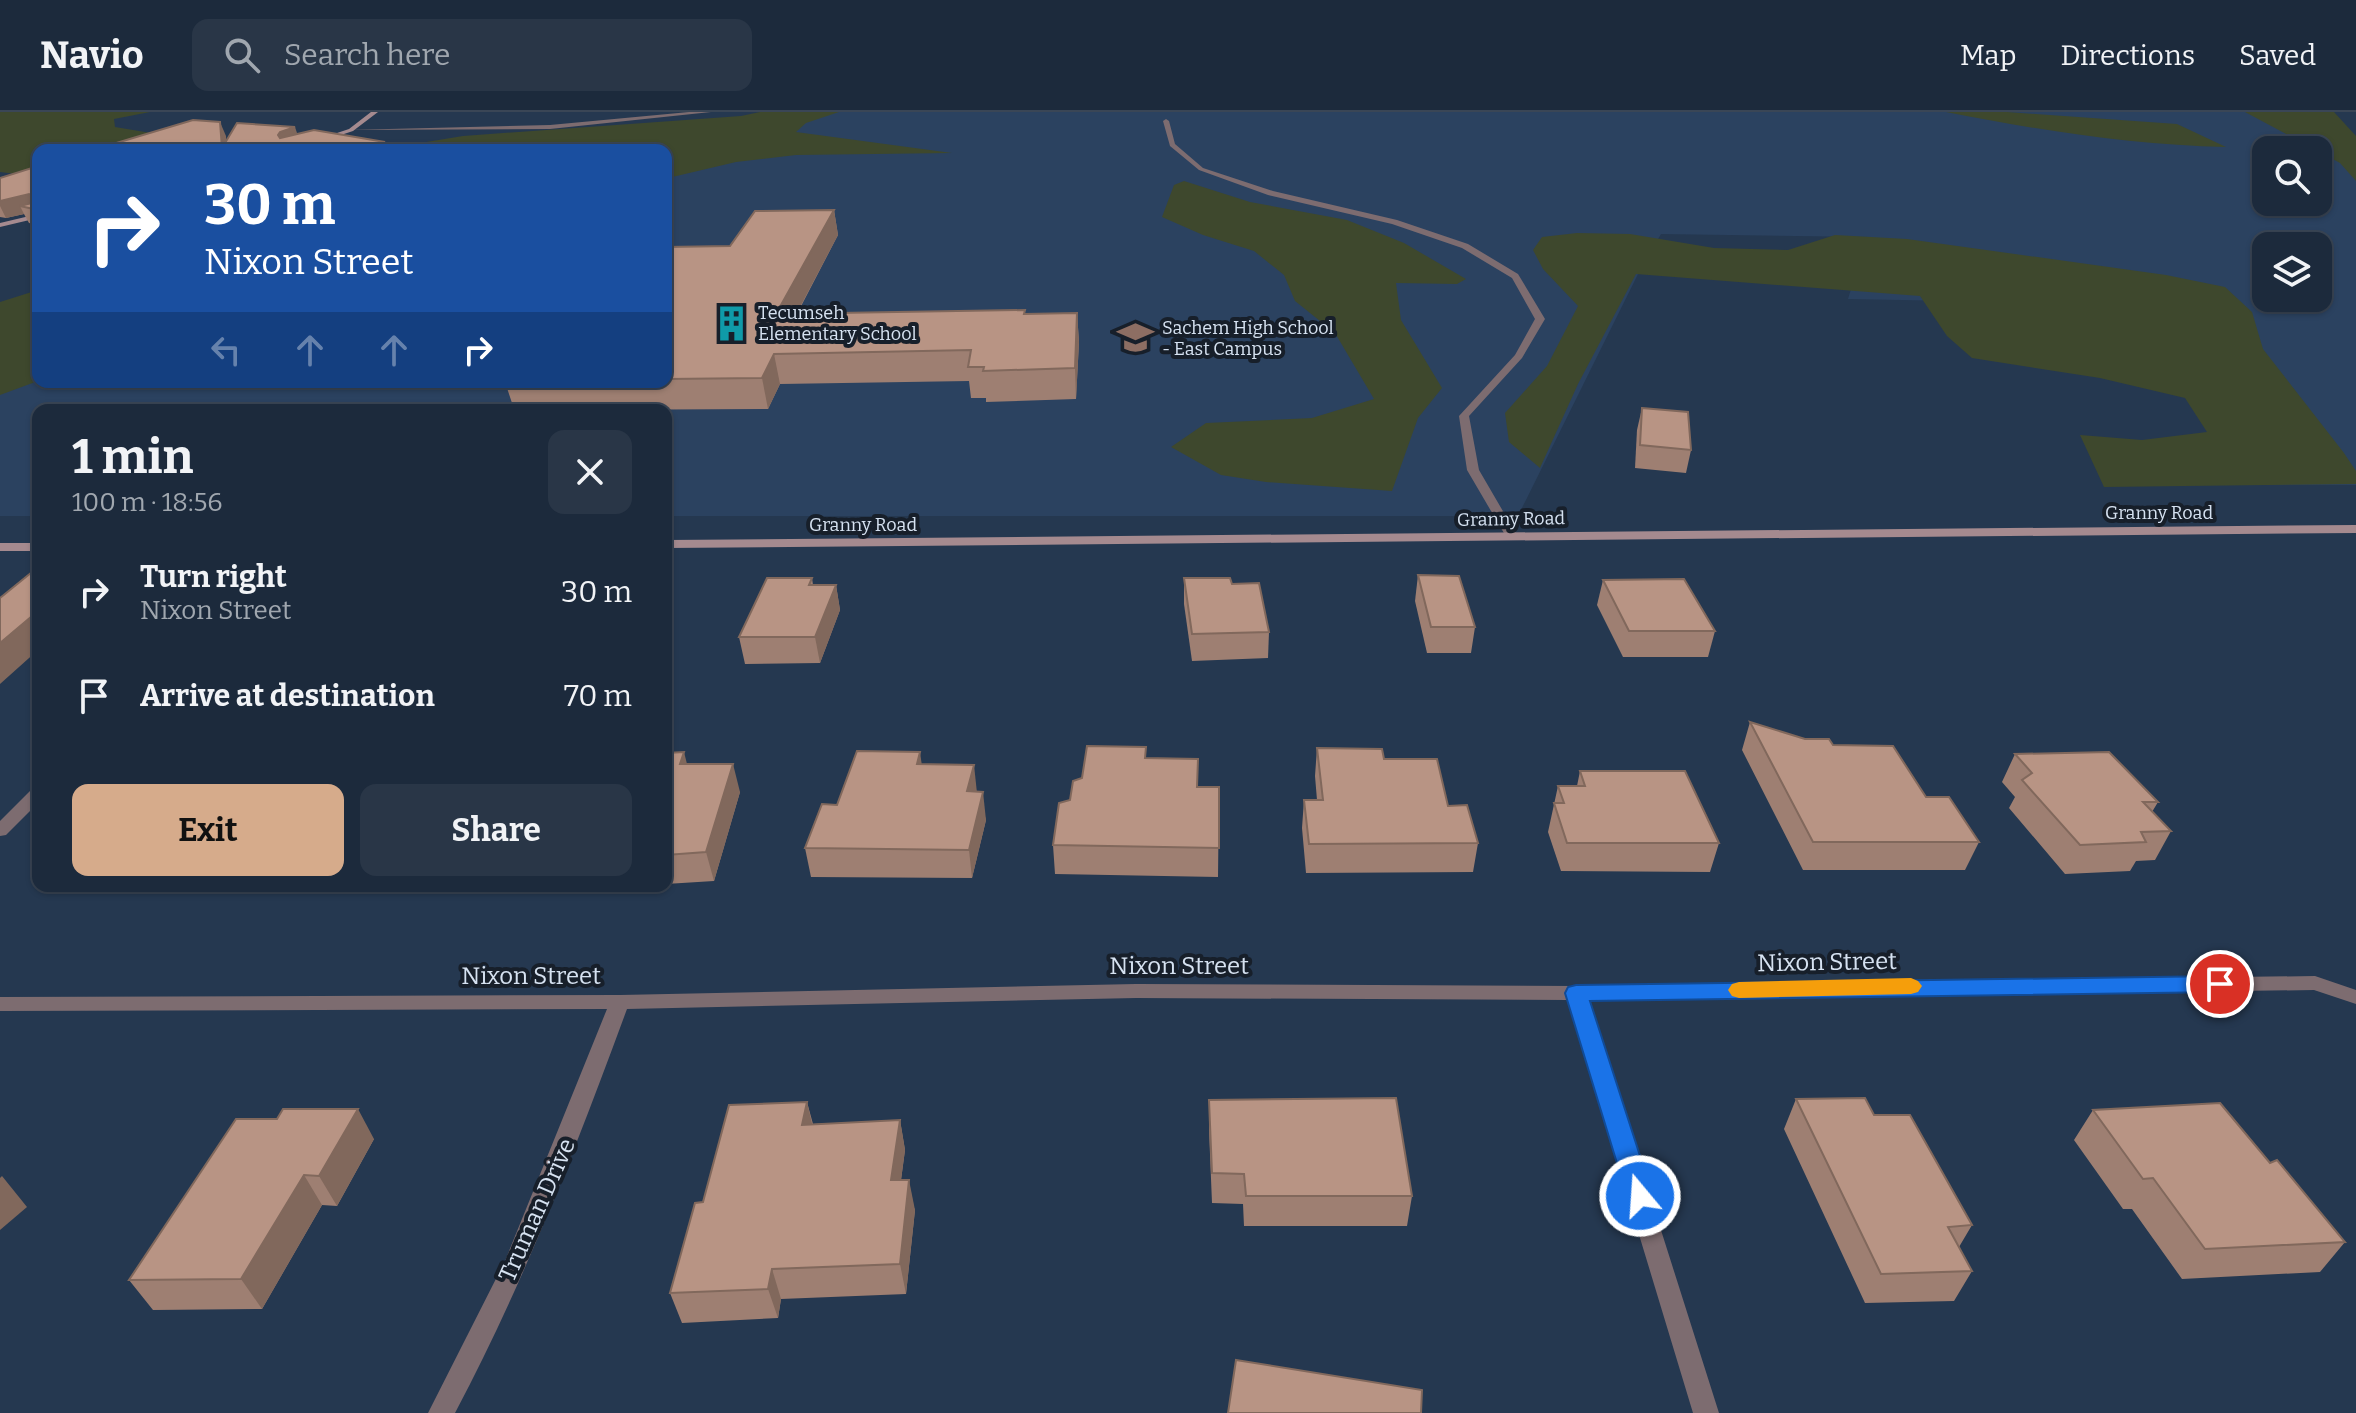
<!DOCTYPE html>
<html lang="en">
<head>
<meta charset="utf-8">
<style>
  body { margin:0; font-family:Bitter,serif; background:#293647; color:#f1f3f6; height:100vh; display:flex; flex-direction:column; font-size:30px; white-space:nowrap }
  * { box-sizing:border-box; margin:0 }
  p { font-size:26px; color:#a0a7af }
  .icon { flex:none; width:44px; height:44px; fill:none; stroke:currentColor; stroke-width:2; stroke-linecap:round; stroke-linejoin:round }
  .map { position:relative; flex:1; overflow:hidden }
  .side { position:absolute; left:32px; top:292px; width:640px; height:488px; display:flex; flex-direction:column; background:#1c2a3c; border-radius:16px; box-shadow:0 2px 6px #0004,0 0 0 2px #3a4656 }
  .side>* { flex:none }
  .guide { position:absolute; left:32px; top:32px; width:640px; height:244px; border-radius:16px; box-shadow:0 2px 6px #0004,0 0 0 2px #3a4656; background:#1a4fa0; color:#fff; overflow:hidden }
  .controls { position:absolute; left:2252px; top:24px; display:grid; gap:16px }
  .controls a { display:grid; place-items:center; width:80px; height:80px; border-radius:16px; background:#1c2a3c; box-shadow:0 2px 6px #0004,0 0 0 2px #3a4656; font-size:40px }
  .pin { position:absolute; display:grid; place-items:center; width:68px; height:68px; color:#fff; margin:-34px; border:4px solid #fff; border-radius:50%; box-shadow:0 2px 8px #0007 }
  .me { position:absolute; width:88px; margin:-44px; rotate:342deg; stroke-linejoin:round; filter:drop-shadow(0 0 6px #0008) }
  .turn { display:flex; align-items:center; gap:28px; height:168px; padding:0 40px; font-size:36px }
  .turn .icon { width:104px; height:104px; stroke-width:2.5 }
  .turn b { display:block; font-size:56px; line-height:68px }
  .lanes { display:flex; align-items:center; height:76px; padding:0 40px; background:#0003; justify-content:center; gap:40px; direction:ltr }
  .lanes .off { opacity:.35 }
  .round { display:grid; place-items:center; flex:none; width:84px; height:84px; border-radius:16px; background:#293647 }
  .overview { display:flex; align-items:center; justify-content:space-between; height:136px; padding:0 40px }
  h1 { font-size:48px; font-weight:700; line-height:60px }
  .button { display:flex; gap:16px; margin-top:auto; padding:16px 40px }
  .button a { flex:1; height:92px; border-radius:16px; background:#d6ab8b; color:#111; font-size:32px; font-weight:700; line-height:92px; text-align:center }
  .button a+a { background:#293647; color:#f1f3f6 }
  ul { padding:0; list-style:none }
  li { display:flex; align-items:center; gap:24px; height:104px; padding:0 40px }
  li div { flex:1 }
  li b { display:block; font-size:30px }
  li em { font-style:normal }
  header { display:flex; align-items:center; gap:48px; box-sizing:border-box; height:112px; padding:0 40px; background:#1c2a3c; border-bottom:2px solid #3a4656 }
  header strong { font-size:38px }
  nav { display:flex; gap:44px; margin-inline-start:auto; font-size:28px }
  .search { width:560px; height:72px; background:#293647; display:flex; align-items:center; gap:20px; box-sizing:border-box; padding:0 28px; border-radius:16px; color:#a0a7af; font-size:30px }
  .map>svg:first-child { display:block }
  .built { fill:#2b4260; fill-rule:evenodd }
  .green { fill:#3e482d }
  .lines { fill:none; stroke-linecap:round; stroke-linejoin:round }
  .street { fill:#7d6c70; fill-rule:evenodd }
  .secondary { fill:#a58a8f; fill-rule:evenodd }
  .wall { fill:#9e7f72 }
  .shaded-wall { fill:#81685c }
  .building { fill:#b89484; stroke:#81685c; stroke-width:2 }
  .route { fill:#1a73e8; stroke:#114b97; stroke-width:2 }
  .slow { fill:#f59e0b }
  .labels { text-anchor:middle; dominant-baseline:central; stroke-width:8; stroke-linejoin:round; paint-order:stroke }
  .far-poi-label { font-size:18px; fill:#d6e2f1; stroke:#171f2a; text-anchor:start }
  .far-street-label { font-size:18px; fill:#d6e2f1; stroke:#171f2a }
  .near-street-label { font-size:24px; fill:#d6e2f1; stroke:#171f2a }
</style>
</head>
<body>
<header>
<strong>Navio</strong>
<div class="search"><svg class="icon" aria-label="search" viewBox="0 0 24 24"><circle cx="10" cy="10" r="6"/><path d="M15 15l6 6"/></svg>Search here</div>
<nav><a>Map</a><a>Directions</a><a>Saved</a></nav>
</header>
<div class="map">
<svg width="2356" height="1301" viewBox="0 0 2356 1301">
  <rect width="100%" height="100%" fill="#253850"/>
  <path class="built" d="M813,0h1501l42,42v331h-96l-88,-180 -324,-6 19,-62 -206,-3 -20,34 -123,248h-852v-106h-628v106h-38v-133l38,-13v12h628v-221zM2266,38h52v52h-52zM2266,134h52v52h-52z"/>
  <g class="green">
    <polygon points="0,0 150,0 114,7 115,15 163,23 129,38 38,38 38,72 16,62 0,60"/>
    <polygon points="760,0 839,0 806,11 796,20 952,41 796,43 736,50 668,66 666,38 416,38 408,33 463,24 741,4"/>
    <path d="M1946,0h61l170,12 49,23c-94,-2 -188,-17 -280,-35z"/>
    <polygon points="2245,0 2334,0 2356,24 2356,69 2340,51"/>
    <polygon points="1184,69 1250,90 1347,108 1404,131 1466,167 1457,172 1396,171 1401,208 1442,276 1418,306 1392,379 1266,370 1221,363 1171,335 1206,311 1312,306 1374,287 1335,221 1295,189 1284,163 1254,139 1203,123 1162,105 1174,73"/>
    <polygon points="1577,121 1630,122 1714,136 1788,138 1835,123 1907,127 2166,163 2225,175 2252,200 2263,237 2344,341 2356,359 2356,372 2104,375 2080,323 2142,328 2207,320 2185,286 2100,266 1972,246 1947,224 1920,184 1636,162 1578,272 1540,356 1509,330 1505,301 1547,254 1578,194 1543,157 1533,138 1542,125"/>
    <polygon points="38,178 38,269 0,283 0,190"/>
  </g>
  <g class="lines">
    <g class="street">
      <polygon points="689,0 711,0 550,17 348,18 550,13"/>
      <polygon points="1166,7 1169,9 1175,32 1203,56 1273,79 1397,108 1468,132 1518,162 1545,207 1522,246 1469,304 1479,358 1518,425 1516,428 1508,428 1467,358 1459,304 1515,243 1535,207 1512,166 1462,136 1392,112 1268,83 1199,58 1170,34 1163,9"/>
      <polygon points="38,676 38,691 6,723 0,724 0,709 32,677"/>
      <path d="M2315,864l41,14v14l-42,-14 -726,10 131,413h-26l-125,-413 -432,-2 -509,11c-51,138 -103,274 -172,404h-27l77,-152 102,-252 -607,2v-14l620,-2 516,-11 440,2z"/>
    </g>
    <g class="secondary">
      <polygon points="371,0 378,0 353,19 296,38 286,38 349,17"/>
      <polygon points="38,102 38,106 0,115 0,111"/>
      <polygon points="2356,413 2356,421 666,436 666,428"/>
      <rect x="0" y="431" width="38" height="8"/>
    </g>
  </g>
  <g class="wall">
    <polygon points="38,54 38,113 29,111 24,102 6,106 0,105 0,66"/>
    <polygon points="834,98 838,123 797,202 1077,201 1079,230 1076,287 986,290 986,286 971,286 969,269 780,272 768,297 564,298 562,293 513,294 505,270 666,270 666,135 730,134"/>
    <polygon points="1642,296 1691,338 1686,361 1635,356 1637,318"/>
    <polygon points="1418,463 1475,515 1471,541 1427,541 1415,489"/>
    <polygon points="812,466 813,473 836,473 840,498 820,551 745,552 739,525"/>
    <polygon points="1184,466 1232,472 1269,520 1268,546 1192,549 1184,492"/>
    <polygon points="1603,468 1715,519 1708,545 1623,545 1597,493"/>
    <polygon points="1750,610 1805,627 1833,633 1926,685 1979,730 1965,758 1803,758 1742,638"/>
    <polygon points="1317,636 1384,647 1448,694 1478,731 1473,760 1306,761 1302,716 1304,688 1317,688 1315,664"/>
    <polygon points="666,641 740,680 714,769 666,772"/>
    <polygon points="2015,642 2158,690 2152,700 2171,719 2155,748 2136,749 2130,759 2065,762 2009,696 2015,685 2002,670"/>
    <polygon points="1146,646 1197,675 1219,675 1218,765 1055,762 1053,733"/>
    <polygon points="922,652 977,680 986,708 972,766 811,765 805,736"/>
    <polygon points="1580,659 1719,731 1710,760 1561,759 1548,720 1558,674 1577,674"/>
    <polygon points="1796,987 1874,1003 1972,1113 1959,1135 1972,1159 1954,1189 1865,1191 1784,1017"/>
    <polygon points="1209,988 1412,1084 1407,1114 1244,1114 1243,1092 1212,1091 1209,1018"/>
    <polygon points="807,990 813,1012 900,1008 905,1038 901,1068 915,1098 906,1182 781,1187 778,1206 682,1211 670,1181 703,1090"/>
    <polygon points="2093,998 2270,1051 2345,1130 2320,1160 2182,1167 2132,1097 2123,1097 2074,1028"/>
    <polygon points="236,1007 374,1027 337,1094 322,1093 262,1197 153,1198 129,1168"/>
  </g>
  <g class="shaded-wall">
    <polygon points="220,10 226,24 227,38 222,36"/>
    <polygon points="295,15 300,30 285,35 278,23 280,20"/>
    <polygon points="385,30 388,38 355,38"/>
    <polygon points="29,82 37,97 20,94 24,102 6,106 0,94 0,89"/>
    <polygon points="834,98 838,123 781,231 776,202"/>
    <polygon points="1077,201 1079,230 1076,287 1075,256"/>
    <polygon points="774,242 780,272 768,297 762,266"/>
    <polygon points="836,473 840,498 820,551 815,525"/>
    <polygon points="38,499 38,538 0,572 0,531"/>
    <polygon points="684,640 691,668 680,652"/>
    <polygon points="920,640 924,668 917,652"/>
    <polygon points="733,652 740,680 714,769 706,740"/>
    <polygon points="974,653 977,681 967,679"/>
    <polygon points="983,680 986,708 972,766 969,738"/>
    <polygon points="807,990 814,1020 802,1013"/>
    <polygon points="358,997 374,1027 337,1094 319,1064"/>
    <polygon points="900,1008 905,1038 897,1098 891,1068"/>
    <polygon points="304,1063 322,1093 262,1197 241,1167"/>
    <polygon points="2,1064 27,1095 0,1118 0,1066"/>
    <polygon points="909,1068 915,1098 906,1182 900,1152"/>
    <polygon points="772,1157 781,1187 778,1206 768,1177"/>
  </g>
  <g class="building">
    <polygon points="193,8 220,10 222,36 237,11 295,15 280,20 278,23 280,26 314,18 385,30 355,38 93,38"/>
    <polygon points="38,54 38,98 20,94 32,91 33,85 29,82 0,89 0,66"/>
    <polygon points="834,98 776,202 1025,198 1024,202 1077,201 1075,256 983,259 984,255 968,255 971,238 774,242 762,266 666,267 666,135 730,134 755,99"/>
    <polygon points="1642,296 1688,300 1691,338 1640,333"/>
    <polygon points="37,456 38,499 0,531 0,486"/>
    <polygon points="1418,463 1459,464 1475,515 1431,515"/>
    <polygon points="767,466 812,466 809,473 836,473 815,525 739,525"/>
    <polygon points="1184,466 1230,466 1232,472 1259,471 1269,520 1192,522"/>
    <polygon points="1684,467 1715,519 1629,519 1603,468"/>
    <polygon points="1750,610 1805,627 1829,627 1833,633 1893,634 1926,685 1949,685 1979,730 1813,730"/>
    <polygon points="1087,634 1146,635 1145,646 1198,647 1197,675 1219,675 1219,736 1053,733 1059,691 1070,688 1073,669 1082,666"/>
    <polygon points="1317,636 1382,637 1384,647 1437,647 1448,694 1467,693 1478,731 1309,732 1304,688 1323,688"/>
    <polygon points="857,639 920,640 917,652 974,653 967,679 983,680 969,738 805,736 822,692 837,693"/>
    <polygon points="684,640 680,652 733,652 706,740 666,743 666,641"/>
    <polygon points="2109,640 2158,690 2143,690 2171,719 2141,720 2146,730 2080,733 2022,668 2032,661 2015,642"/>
    <polygon points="1580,659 1685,659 1719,731 1567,731 1554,691 1564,691 1558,674 1585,674"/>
    <polygon points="1396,986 1412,1084 1246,1084 1244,1062 1212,1061 1209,988"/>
    <polygon points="1865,986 1874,1003 1910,1003 1972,1113 1948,1115 1972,1159 1881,1162 1796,987"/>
    <polygon points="807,990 802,1013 900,1008 891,1068 909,1068 900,1152 772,1157 768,1177 670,1181 695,1091 703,1090 729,993"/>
    <polygon points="2220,991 2270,1051 2277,1048 2345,1130 2205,1137 2153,1066 2143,1067 2093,998"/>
    <polygon points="283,997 358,997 319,1064 304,1063 241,1167 129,1168 236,1007 277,1007"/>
    <polygon points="1236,1248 1422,1278 1421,1301 1228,1301"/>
  </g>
  <polygon class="route" points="2220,864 2227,866 2231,872 2227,878 2220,880 1590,889 1653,1084 1649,1091 1640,1095 1631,1091 1627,1084 1565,881 1568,875 1576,873"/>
  <polygon class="slow" points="1911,866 1918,869 1922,874 1918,880 1911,882 1739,886 1732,884 1728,878 1732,872 1739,870"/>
  <defs>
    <symbol id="building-bare" viewBox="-9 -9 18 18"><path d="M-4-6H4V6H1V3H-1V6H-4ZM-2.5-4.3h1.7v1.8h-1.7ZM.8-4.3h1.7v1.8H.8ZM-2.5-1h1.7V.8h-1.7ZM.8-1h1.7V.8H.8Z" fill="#0f9aa8" stroke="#171f2a" stroke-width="2.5" paint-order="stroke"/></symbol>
    <symbol id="school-bare" viewBox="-9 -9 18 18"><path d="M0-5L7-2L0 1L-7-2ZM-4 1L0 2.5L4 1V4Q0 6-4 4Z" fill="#8d6e63" stroke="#171f2a" stroke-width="2.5" paint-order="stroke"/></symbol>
  </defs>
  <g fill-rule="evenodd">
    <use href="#building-bare" x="706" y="186" width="51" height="51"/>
    <use href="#school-bare" x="1110" y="200" width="51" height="51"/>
  </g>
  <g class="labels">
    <g class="far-poi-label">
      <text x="758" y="201">Tecumseh<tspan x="758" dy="21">Elementary School</tspan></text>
      <text x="1162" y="216">Sachem High School<tspan x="1162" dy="21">- East Campus</tspan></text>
    </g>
    <g class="far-street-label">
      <text x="2159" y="401">Granny Road</text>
      <text transform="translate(1511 407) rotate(-1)">Granny Road</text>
      <text x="863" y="413">Granny Road</text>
    </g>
    <g class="near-street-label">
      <text transform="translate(1827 850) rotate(-1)">Nixon Street</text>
      <text x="1179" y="854">Nixon Street</text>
      <text x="531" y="864">Nixon Street</text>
      <text transform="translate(537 1098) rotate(-66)">Truman Drive</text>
    </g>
  </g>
</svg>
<div class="controls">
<a><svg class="icon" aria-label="search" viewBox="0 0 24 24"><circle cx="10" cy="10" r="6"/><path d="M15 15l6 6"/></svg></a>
<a><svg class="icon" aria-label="layers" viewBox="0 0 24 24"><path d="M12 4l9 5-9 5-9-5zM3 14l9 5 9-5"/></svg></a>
</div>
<div class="pin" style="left:2220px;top:872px;background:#d93025"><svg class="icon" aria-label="arrive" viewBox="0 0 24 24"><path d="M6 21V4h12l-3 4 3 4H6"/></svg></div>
<svg class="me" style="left:1640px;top:1084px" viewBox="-20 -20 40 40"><circle r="17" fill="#1a73e8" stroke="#fff" stroke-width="3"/><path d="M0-11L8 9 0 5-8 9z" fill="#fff"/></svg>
<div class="guide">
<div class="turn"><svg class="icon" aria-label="right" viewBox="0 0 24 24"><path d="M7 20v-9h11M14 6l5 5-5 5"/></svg><div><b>30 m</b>Nixon Street</div></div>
<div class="lanes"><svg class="icon off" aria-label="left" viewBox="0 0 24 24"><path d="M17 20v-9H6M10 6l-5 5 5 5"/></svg><svg class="icon off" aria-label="ahead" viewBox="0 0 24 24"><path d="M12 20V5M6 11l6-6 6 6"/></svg><svg class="icon off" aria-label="ahead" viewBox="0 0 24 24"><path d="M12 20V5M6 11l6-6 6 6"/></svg><svg class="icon" aria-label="right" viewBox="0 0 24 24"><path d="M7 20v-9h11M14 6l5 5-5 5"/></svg></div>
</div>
<section class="side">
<div class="overview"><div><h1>1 min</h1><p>100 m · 18:56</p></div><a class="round"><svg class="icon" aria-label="close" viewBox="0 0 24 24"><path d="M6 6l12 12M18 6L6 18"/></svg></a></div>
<ul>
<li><svg class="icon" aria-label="right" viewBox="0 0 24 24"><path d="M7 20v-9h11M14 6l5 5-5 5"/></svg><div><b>Turn right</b><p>Nixon Street</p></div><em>30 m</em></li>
<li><svg class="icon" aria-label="arrive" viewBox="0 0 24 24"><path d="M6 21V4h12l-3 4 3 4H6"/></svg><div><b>Arrive at destination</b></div><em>70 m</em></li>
</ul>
<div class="button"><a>Exit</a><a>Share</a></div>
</section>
</div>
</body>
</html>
